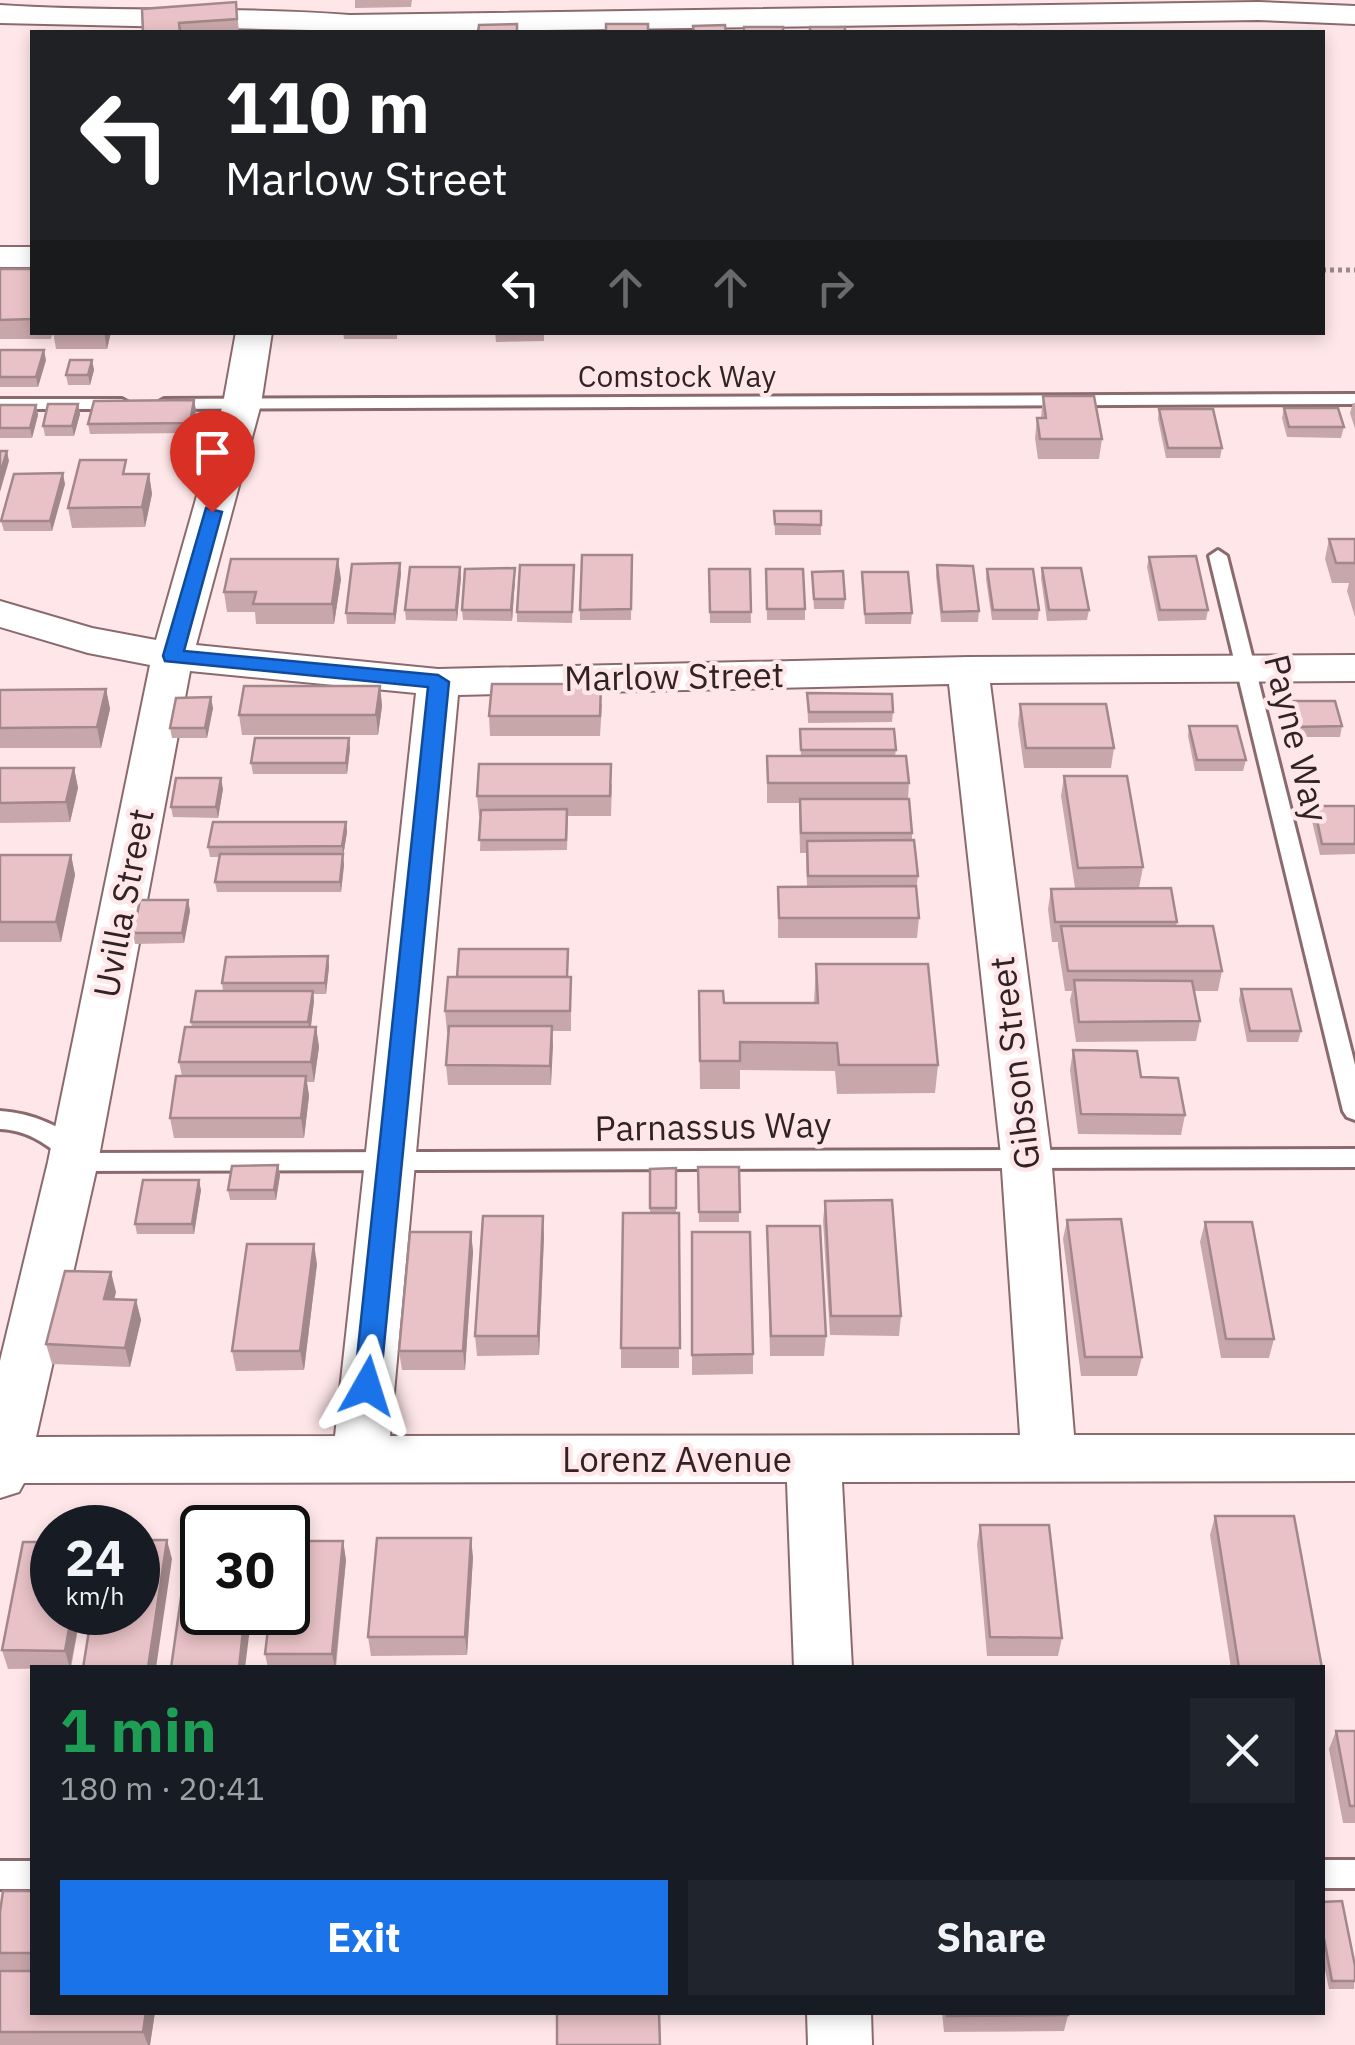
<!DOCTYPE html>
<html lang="en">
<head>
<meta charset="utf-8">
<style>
  body { margin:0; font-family:"IBM Plex Sans",sans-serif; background:#20242c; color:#f1f3f6; height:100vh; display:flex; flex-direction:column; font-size:38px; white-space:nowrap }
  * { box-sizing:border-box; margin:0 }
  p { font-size:32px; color:#9ea1a6 }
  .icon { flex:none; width:55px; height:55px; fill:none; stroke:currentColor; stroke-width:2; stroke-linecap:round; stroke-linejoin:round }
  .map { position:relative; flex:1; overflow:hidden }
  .sheet { position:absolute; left:30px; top:1665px; width:1295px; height:350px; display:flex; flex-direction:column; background:#171b24; border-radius:0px; box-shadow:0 5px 15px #0003 }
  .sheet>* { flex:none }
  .banner { position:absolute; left:30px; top:30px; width:1295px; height:305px; border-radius:0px; box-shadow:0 5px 15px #0003; background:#202124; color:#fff; overflow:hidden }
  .speed { position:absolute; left:30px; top:1505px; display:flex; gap:20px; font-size:50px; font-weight:700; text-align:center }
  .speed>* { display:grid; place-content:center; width:130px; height:130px; border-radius:50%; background:#171b24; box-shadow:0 5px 15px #0003; line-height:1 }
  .speed small { font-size:25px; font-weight:400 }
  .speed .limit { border:5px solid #111; border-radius:15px; background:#fff; color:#111 }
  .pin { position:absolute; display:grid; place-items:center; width:85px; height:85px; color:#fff; margin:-102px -42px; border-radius:50% 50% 50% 0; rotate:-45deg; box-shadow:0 0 10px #0007 }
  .pin .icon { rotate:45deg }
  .me { position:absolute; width:110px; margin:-55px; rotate:6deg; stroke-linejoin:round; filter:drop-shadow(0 0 8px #0008) }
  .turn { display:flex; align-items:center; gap:35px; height:210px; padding:0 30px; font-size:45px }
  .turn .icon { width:130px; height:130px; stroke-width:2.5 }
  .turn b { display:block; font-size:70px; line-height:85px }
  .lanes { display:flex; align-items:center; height:95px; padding:0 30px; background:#0003; justify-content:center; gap:50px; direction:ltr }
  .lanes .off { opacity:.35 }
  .round { display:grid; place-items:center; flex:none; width:105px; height:105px; border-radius:0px; background:#20242c }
  .overview { display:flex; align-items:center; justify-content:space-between; height:170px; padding:0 30px }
  h1 { font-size:60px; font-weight:700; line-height:75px; color:#1e9e55 }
  .cta { display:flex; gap:20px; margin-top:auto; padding:20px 30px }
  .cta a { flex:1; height:115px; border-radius:0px; background:#1a73e8; color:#fff; font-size:40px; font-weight:700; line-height:115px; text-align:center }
  .cta a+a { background:#20242c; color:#f1f3f6 }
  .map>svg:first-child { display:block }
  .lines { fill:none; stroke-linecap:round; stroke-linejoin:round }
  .service-casing { stroke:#8b6a6e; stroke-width:6 }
  .minor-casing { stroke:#8b6a6e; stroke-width:4 }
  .path { stroke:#9c898b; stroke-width:5; stroke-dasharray:4 4; stroke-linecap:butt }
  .service { fill:#fff; fill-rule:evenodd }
  .minor { fill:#fff; fill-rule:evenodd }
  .wall { fill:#c8a7aa }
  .shaded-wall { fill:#a2888b }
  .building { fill:#e8c2c6; stroke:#a2888b; stroke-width:2.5 }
  .route { fill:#1a73e8; stroke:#114b97; stroke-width:2.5 }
  .labels { text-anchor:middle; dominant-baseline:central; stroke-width:9; stroke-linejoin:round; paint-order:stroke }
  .far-street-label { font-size:30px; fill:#312325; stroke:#ffe7e9 }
  .street-label { font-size:35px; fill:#312325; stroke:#ffe7e9 }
</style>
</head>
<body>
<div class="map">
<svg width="1355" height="2045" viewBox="0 0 1355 2045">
  <rect width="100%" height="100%" fill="#ffe7e9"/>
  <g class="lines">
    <defs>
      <g id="service">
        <polygon points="1355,394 1355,404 164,409 155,404 164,399"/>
        <polygon points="0,399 122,399 131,404 122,409 0,409"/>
        <polygon points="1218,550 1227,556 1355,1065 1355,1120 1347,1117 1343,1111 1209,556"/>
        <path d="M0,1111c30,2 69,15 85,42l1270,-4v18l-1282,4 -8,-3 -2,-10c-19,-16 -37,-28 -63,-29z"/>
        <rect x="1322" y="1860" width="33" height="28"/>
        <rect x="0" y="1861" width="32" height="28"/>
      </g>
      <g id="minor">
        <path d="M1258,2l97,4v18l-97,-4 -858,12 -400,-9v-18c117,8 233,1 350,10z"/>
        <rect x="0" y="247" width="32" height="20"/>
        <path d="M236,332h36l-11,72 -65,241 242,24 530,-12 387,-2v26l-365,2 61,472 23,280h281v46l-513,1 10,186h-58l-7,-186 -763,1 -5,9 -19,6v-137l48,-199 102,-497 -62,-12 -88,-26v-26l92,27 64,12 67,-236zM190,671l226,22 -81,743 -299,1 62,-275zM949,684l52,471 19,280 -630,1 68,-741z"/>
        <polygon points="807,2012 871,2012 872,2045 808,2045"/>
      </g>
    </defs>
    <use href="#service" class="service-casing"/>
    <use href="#minor" class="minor-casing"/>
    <polyline class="path" points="1322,270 1355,270"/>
    <use href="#service" class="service"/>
    <use href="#minor" class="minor"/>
  </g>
  <g class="wall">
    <polygon points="355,0 412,0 411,7 355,8"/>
    <polygon points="236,2 239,32 143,32"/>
    <polygon points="0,269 32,269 32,332 53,332 51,339 0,339"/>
    <polygon points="53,332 111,332 107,349 56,349"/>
    <polygon points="343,332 397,332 397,339 344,339"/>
    <polygon points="495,332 544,332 544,341 496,342"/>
    <polygon points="0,350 46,360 38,387 0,387"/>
    <polygon points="92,360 94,370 90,385 68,385 66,375"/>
    <polygon points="1043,396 1102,439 1099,459 1038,459 1035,438 1037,418 1041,418"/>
    <polygon points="1353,403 1355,403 1355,429 1350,413"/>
    <polygon points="78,404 80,414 74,436 45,436 43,426"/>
    <polygon points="0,405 36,405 38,415 32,438 0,438"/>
    <polygon points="1284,408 1344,427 1341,438 1287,437 1282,418"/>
    <polygon points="1159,409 1222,448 1220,458 1166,458 1158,419"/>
    <polygon points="196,410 191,433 90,434 88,424"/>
    <polygon points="129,474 149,474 152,494 145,527 72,528 68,508"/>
    <polygon points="65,484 52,531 4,531 1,521"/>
    <polygon points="774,511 821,525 821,535 775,535"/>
    <polygon points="1329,539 1355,539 1355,617 1347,591 1349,583 1332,583 1325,559"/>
    <polygon points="632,555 631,620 580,620 580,610"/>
    <polygon points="1149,557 1208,610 1206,620 1158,621 1147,567"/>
    <polygon points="400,563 401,574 395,624 347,624 346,613"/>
    <polygon points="574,565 572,623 517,622 517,612"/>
    <polygon points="937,565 979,611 978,622 941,622 936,576"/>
    <polygon points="1042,568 1089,610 1087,620 1047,621 1041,578"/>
    <polygon points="709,569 750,569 751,623 710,623"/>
    <polygon points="766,569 805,609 805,620 767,620"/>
    <polygon points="987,569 1039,610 1038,620 992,620 986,579"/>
    <polygon points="812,572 845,599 844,609 814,609"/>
    <polygon points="862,572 912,613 911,624 865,624"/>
    <polygon points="461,577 457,621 406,620 405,610"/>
    <polygon points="341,579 334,624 256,624 255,612 227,612 224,592"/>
    <polygon points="515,579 512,621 463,620 462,610"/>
    <polygon points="380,686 382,706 378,735 242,735 239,715"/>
    <polygon points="106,689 110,709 101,748 0,748 0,690"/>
    <polygon points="807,693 893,712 892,722 808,723"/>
    <polygon points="1287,701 1342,726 1340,737 1291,737 1284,711"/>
    <polygon points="602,704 600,736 490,736 489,716"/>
    <polygon points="1020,704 1114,748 1111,768 1024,768 1018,724"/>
    <polygon points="213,708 207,738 172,738 170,728"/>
    <polygon points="1189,726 1246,760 1243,771 1195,771 1188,736"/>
    <polygon points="800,729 896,750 895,756 909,783 908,799 912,833 912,840 918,876 916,891 919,918 917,938 778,938 778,887 807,887 806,853 800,853 799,803 767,803 767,756 801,756"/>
    <polygon points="349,738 350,749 347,774 253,774 251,763"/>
    <polygon points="0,768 74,768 78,788 70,822 0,823"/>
    <polygon points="1064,776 1143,867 1139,888 1075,888 1061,796"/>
    <polygon points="612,784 611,816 568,816 567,850 480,851 481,816 479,816 477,796"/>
    <polygon points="223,789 218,818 173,817 171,807"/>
    <polygon points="1314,806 1355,806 1355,854 1320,855 1311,817"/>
    <polygon points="346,822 347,832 343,857 344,865 341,892 217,892 215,882 219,857 210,857 208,847"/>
    <polygon points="0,855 71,855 75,875 61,942 0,942"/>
    <polygon points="1051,889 1177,922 1176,926 1222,971 1218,991 1194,991 1200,1021 1196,1041 1076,1042 1070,1000 1072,991 1065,991 1058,946 1058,942 1052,942 1048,909"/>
    <polygon points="188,900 190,911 184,943 135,944 133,933"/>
    <polygon points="568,949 567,977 571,997 571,1031 552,1031 551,1085 448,1085 446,1065 449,1032 447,1032 445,1011 457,977"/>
    <polygon points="328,956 329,967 326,994 313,994 314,1001 311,1027 316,1027 319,1047 314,1082 307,1082 309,1096 304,1138 174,1138 170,1118 182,1076 179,1062 192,1027 191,1022 223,991 222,983"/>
    <polygon points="816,964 938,1065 935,1093 837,1094 835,1071 740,1070 740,1089 700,1089 699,1019 724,1003 814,1003"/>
    <polygon points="1241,989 1301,1031 1298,1042 1247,1042 1239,1000"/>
    <polygon points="1073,1050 1141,1077 1185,1115 1181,1135 1078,1134 1070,1070"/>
    <polygon points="278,1165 280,1175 276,1200 230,1200 228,1190"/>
    <polygon points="698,1167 739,1167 739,1222 699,1222"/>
    <polygon points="676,1168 676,1213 679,1213 679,1368 621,1368 621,1348 650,1213 650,1169"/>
    <polygon points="201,1190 194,1234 137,1234 135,1224"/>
    <polygon points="825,1201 901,1316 899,1336 830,1335 823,1221"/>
    <polygon points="1067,1220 1142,1357 1137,1376 1081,1376 1063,1239"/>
    <polygon points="1205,1222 1274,1339 1269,1358 1221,1358 1200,1242"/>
    <polygon points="767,1226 826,1336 824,1356 770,1356"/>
    <polygon points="471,1232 473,1252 465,1370 402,1370 399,1351"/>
    <polygon points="692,1232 753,1354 753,1374 692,1375"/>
    <polygon points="544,1236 539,1355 477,1356 475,1336"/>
    <polygon points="317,1264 304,1370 236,1371 232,1351"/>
    <polygon points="116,1292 114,1300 136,1300 141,1320 130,1367 52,1364 46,1344"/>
    <polygon points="1215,1516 1322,1668 1231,1668 1210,1535"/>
    <polygon points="980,1525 1062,1638 1058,1656 987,1656 977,1544"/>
    <polygon points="343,1541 346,1560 336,1668 268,1668 265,1654"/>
    <polygon points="473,1557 467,1655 371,1656 368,1637"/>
    <polygon points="52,1612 81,1612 71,1668 8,1669 2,1650"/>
    <polygon points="1336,1731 1355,1731 1355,1823 1343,1823 1329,1749"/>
    <polygon points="32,1891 32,1970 0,1970 0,1912"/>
    <polygon points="1322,1902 1355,1966 1354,1989 1329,1989 1322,1956"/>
    <polygon points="0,1971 32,2012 155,2012 150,2045 0,2045"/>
    <polygon points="942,2012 1068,2012 1068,2015 1064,2031 944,2032"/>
  </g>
  <g class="shaded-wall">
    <polygon points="104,332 111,332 107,349"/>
    <polygon points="44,350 46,360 38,387 36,377"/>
    <polygon points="92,360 94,370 90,385 88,375"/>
    <polygon points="194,400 196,410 191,433 190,423"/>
    <polygon points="78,404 80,414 74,436 72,426"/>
    <polygon points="36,405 38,415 32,438 30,428"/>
    <polygon points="7,451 9,461 0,492 0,474"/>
    <polygon points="63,473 65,484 52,531 50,521"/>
    <polygon points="149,474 152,494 145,527 142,507"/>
    <polygon points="338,559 341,579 334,624 332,604"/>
    <polygon points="400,563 401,574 395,624 394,614"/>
    <polygon points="460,567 461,577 457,621 456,610"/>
    <polygon points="515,568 515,579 512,621 511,610"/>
    <polygon points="380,686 382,706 378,735 376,715"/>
    <polygon points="106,689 110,709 101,748 97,727"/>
    <polygon points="211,697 213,708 207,738 205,728"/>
    <polygon points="349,738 350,749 347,774 346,763"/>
    <polygon points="74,768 78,788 70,822 66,802"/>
    <polygon points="221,778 223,789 218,818 216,807"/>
    <polygon points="346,822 347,832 343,857 344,865 341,892 340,882 343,854 342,846"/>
    <polygon points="71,855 75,875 61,942 56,922"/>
    <polygon points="188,900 190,911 184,943 182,933"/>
    <polygon points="328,956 329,967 326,994 325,983"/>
    <polygon points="313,991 314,1001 310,1032 308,1022"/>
    <polygon points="552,1026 553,1046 551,1085 550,1066"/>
    <polygon points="316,1027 319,1047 314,1082 311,1062"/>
    <polygon points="306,1076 309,1096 304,1138 301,1118"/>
    <polygon points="278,1165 280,1175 276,1200 274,1190"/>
    <polygon points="199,1180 201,1190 194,1234 192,1224"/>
    <polygon points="543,1216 544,1236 539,1355 538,1336"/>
    <polygon points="471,1232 473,1252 465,1370 463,1351"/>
    <polygon points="314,1244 317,1264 304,1370 300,1351"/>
    <polygon points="111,1272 116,1292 109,1319 104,1299"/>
    <polygon points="136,1300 141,1320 130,1367 125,1348"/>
    <polygon points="471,1538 473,1557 467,1655 465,1637"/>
    <polygon points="167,1540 172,1559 156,1668 148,1668"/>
    <polygon points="343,1541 346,1560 335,1668 332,1654"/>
    <polygon points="72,1612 81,1612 70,1668 65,1651"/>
    <polygon points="245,1612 252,1612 245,1668 239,1668"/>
    <polygon points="146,2012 155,2012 150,2045 148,2045 143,2032"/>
  </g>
  <g class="building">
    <polygon points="236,2 237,19 179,23 180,32 143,32 142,9"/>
    <polygon points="517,24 517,32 478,32 479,25"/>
    <rect x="606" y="24" width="42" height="8"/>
    <polygon points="725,25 726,32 694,32 693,26"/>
    <rect x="744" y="27" width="39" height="5"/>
    <rect x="810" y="27" width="35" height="5"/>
    <polygon points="0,269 32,269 32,319 0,320"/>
    <polygon points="0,350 44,350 36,377 0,377"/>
    <polygon points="70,360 92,360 88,375 66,375"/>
    <polygon points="1043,396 1094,396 1102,439 1040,439 1037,418 1046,418"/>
    <polygon points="194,400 190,423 88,424 94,401"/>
    <polygon points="48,404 78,404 72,426 43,426"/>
    <polygon points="0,405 36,405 30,428 0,428"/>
    <polygon points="1284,408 1338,408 1344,427 1289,427"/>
    <polygon points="1159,409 1213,409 1222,448 1168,448"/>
    <polygon points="0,451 7,451 0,474"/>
    <polygon points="80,460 126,460 123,474 149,474 142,507 68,508"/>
    <polygon points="63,473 50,521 1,521 14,474"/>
    <polygon points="774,511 821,511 821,525 775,524"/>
    <polygon points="1329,539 1355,539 1355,563 1336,563"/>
    <polygon points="582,555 632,555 631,609 580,610"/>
    <polygon points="1196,556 1208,610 1160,610 1149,557"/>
    <polygon points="231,559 338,559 332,604 253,604 256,592 224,592"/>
    <polygon points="400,563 394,614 346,613 352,564"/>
    <polygon points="520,565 574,565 572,612 517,612"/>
    <polygon points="937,565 973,566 979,611 942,612"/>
    <polygon points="410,567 460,567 456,610 405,610"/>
    <polygon points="515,568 511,610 462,610 465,569"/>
    <polygon points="1042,568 1081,568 1089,610 1049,610"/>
    <polygon points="709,569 750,569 751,612 710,612"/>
    <polygon points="766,569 803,569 805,609 767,609"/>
    <polygon points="987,569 1033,569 1039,610 993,610"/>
    <polygon points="843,571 845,599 814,599 812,572"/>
    <polygon points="862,572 908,572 912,613 865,614"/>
    <polygon points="492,684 601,684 600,716 489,716"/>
    <polygon points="244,686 380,686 376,715 239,715"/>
    <polygon points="106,689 97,727 0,728 0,690"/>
    <polygon points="807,693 892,694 893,712 809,712"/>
    <polygon points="211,697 205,728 170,728 176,698"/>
    <polygon points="1287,701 1335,701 1342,726 1293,727"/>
    <polygon points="1020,704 1106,704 1114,748 1026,748"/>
    <polygon points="1189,726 1237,726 1246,760 1197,760"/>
    <polygon points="800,729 894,729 896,750 801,750"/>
    <polygon points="255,738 349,738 346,763 251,763"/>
    <polygon points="767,756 906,756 909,783 768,783"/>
    <polygon points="479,764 611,764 610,796 477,796"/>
    <polygon points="0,768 74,768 66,802 0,803"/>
    <polygon points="1064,776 1127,776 1143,867 1078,868"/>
    <polygon points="176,778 221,778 216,807 171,807"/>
    <polygon points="800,799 909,799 912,833 801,833"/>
    <polygon points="1314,806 1355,806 1355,844 1322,844"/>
    <polygon points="567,809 566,840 479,840 481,810"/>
    <polygon points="213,822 346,822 342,846 208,847"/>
    <polygon points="914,840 918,876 808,876 807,841"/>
    <polygon points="220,854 343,854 340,882 215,882"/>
    <polygon points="0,855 71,855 56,922 0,922"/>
    <polygon points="916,886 919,918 779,918 778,887"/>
    <polygon points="1171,888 1177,922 1055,922 1051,889"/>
    <polygon points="140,900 188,900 182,933 133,933"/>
    <polygon points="1061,926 1213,926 1222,971 1068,971"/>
    <polygon points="459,949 568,949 567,977 457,977"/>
    <polygon points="328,956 325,983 222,983 226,957"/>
    <polygon points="816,964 928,964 938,1065 839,1065 837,1043 740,1042 740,1061 700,1061 699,991 723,991 724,1003 818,1003"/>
    <polygon points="448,977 571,977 570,1011 445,1011"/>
    <polygon points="1074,980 1192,981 1200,1021 1079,1022"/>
    <polygon points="1241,989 1291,989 1301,1031 1250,1031"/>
    <polygon points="196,991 313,991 308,1022 191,1022"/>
    <polygon points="449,1026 552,1026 550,1066 446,1065"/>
    <polygon points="185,1027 316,1027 311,1062 179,1062"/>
    <polygon points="1073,1050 1137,1051 1141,1077 1178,1078 1185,1115 1081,1114"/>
    <polygon points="176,1076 306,1076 301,1118 170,1118"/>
    <polygon points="278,1165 274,1190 228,1190 232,1166"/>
    <polygon points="698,1167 739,1167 740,1212 699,1212"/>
    <polygon points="676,1168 676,1208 650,1208 650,1169"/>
    <polygon points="143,1180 199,1180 192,1224 135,1224"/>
    <polygon points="892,1200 901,1316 831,1316 825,1201"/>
    <polygon points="623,1213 679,1213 680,1348 621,1348"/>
    <polygon points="483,1216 543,1216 538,1336 475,1336"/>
    <polygon points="1121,1219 1142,1357 1085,1357 1067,1220"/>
    <polygon points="1205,1222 1252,1222 1274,1339 1226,1339"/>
    <polygon points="767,1226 820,1226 826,1336 771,1336"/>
    <polygon points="410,1232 471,1232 463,1351 399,1351"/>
    <polygon points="692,1232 750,1232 753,1354 692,1355"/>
    <polygon points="247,1244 314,1244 300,1351 232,1351"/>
    <polygon points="65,1271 111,1272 104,1299 136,1300 125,1348 46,1344"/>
    <polygon points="1215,1516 1294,1516 1322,1668 1239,1668"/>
    <polygon points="980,1525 1049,1525 1062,1638 990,1637"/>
    <polygon points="190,1534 202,1534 202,1612 245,1612 239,1668 171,1668"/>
    <polygon points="377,1538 471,1538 465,1637 368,1637"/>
    <polygon points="138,1540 167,1540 148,1668 83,1668 92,1612 138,1612"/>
    <polygon points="288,1541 343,1541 332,1654 265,1654 270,1612 288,1612"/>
    <polygon points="23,1542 52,1542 52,1612 72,1612 65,1651 2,1650"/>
    <polygon points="1336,1731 1355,1731 1355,1806 1350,1806"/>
    <polygon points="3,1891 32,1891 32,1953 0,1953 0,1912"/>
    <polygon points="1342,1901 1355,1966 1355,1981 1332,1981 1322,1928 1322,1902"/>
    <polygon points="0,1971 32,1971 32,2012 146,2012 143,2032 0,2032"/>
    <polygon points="557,2012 659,2012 660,2045 557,2045"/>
    <polygon points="946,2012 1068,2012 1068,2015 947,2016"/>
  </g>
  <polygon class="route" points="206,508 222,512 184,651 438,675 449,682 380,1386 367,1397 354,1386 428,687 165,661 163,656"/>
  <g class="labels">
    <g class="far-street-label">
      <text x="677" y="375">Comstock Way</text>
    </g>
    <g class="street-label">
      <text transform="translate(674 676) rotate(-1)">Marlow Street</text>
      <text transform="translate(1297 738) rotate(76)">Payne Way</text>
      <text transform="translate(123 903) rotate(-79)">Uvilla Street</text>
      <text transform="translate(1014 1063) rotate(-97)">Gibson Street</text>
      <text transform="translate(713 1126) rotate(-1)">Parnassus Way</text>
      <text x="677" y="1459">Lorenz Avenue</text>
    </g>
  </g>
</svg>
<div class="speed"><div>24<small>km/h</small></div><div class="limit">30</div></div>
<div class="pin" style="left:212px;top:512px;background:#d93025"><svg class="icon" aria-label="arrive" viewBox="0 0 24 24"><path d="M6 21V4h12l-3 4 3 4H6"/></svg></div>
<svg class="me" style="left:367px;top:1386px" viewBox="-20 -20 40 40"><path d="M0-17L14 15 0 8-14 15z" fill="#1a73e8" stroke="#fff" stroke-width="4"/></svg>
<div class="banner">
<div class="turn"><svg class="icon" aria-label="left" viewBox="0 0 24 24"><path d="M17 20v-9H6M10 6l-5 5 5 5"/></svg><div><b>110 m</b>Marlow Street</div></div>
<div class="lanes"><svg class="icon" aria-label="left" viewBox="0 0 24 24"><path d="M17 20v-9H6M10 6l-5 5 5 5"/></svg><svg class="icon off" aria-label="ahead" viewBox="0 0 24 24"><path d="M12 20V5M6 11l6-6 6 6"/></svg><svg class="icon off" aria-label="ahead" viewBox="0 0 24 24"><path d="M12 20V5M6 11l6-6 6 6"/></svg><svg class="icon off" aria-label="right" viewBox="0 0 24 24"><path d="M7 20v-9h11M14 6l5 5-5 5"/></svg></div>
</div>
<section class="sheet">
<div class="overview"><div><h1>1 min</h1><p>180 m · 20:41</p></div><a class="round"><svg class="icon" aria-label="close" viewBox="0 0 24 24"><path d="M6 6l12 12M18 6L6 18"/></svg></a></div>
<div class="cta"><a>Exit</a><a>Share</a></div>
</section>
</div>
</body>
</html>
